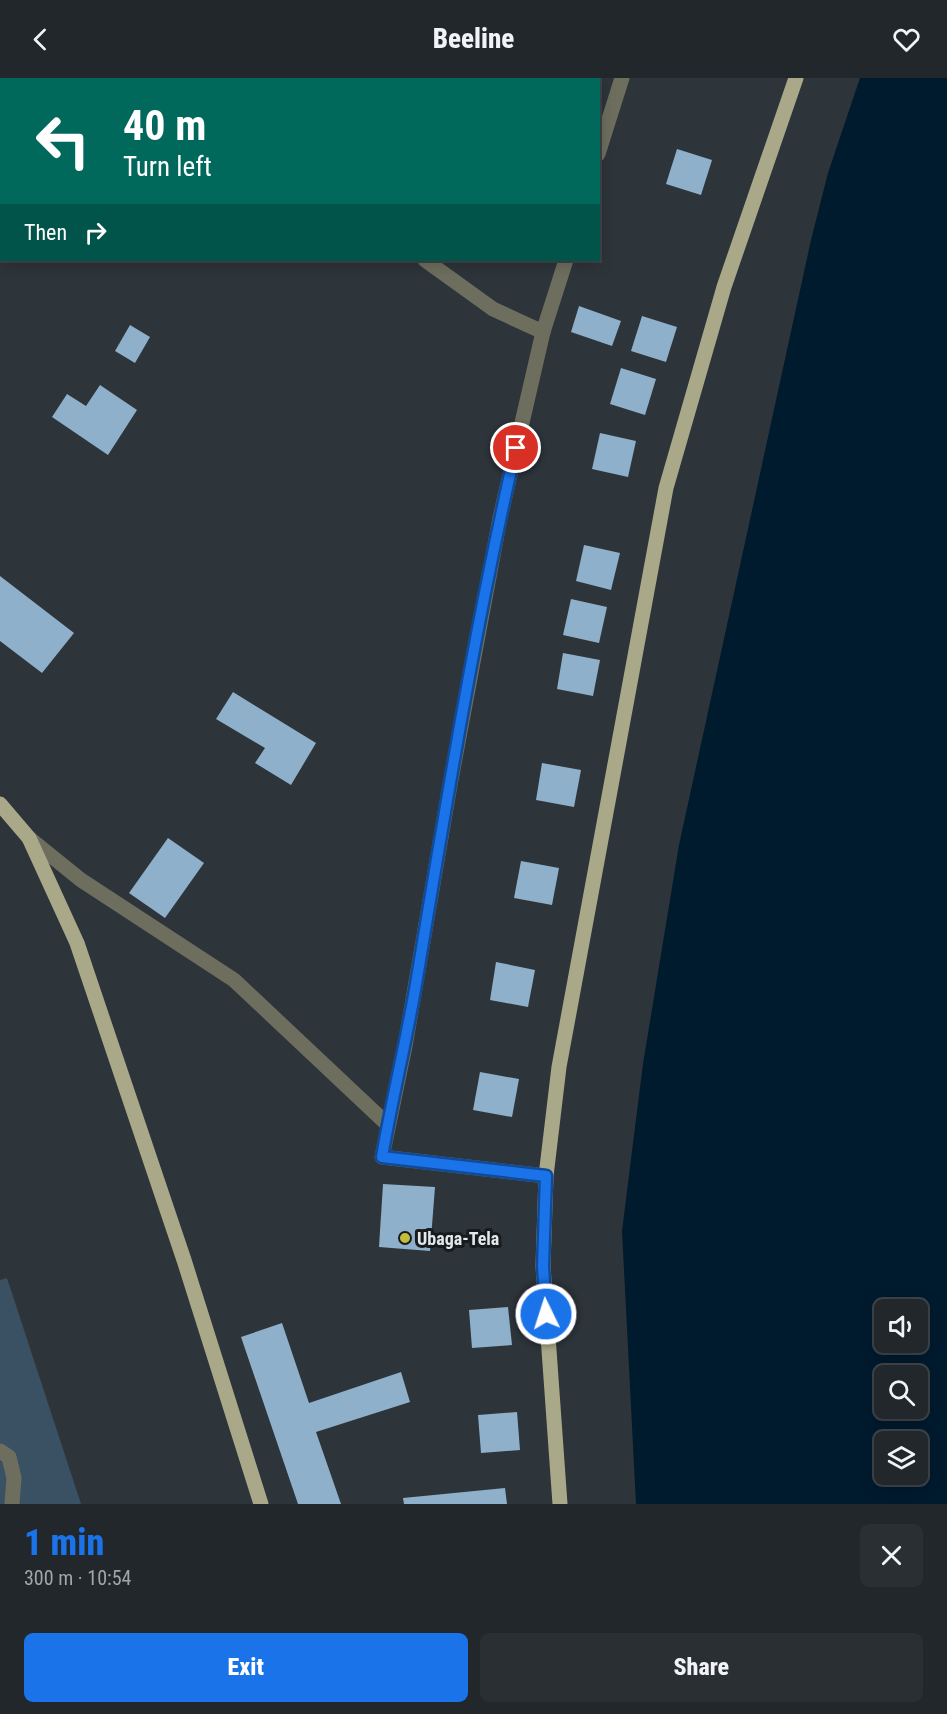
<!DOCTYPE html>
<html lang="en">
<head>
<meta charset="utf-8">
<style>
  body { margin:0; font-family:"Roboto Condensed",sans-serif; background:#2a2f34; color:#f1f3f6; height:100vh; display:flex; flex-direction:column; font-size:22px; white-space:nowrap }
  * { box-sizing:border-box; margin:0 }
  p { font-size:20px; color:#a2a5a9 }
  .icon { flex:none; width:33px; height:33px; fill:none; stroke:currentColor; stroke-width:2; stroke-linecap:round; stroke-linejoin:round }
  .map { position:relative; height:1426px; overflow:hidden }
  .panel { display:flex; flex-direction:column; background:#22272c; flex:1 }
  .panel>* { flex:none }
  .top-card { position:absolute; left:0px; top:0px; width:600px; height:183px; box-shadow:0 3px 15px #0003,0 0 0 2px #3f4448; background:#00695c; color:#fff; overflow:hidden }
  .controls { position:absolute; left:874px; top:1221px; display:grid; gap:12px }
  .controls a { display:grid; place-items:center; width:54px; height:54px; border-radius:9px; background:#22272c; box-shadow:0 3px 15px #0003,0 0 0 2px #3f4448; font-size:30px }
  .pin { position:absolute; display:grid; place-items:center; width:51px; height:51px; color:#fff; margin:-26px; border:3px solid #fff; border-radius:50%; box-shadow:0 2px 6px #0007 }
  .me { position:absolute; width:66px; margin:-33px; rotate:356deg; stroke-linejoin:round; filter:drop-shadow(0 0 4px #0008) }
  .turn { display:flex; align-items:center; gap:21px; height:126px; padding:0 24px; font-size:27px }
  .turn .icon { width:78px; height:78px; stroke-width:2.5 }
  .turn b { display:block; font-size:42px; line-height:51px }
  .then { display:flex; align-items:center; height:57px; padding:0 24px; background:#0003; gap:12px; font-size:22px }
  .round { display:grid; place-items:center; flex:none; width:63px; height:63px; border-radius:9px; background:#2a2f34 }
  .summary { display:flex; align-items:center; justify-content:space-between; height:102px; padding:0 24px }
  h1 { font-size:36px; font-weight:800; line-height:45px; color:#1a73e8 }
  .cta { display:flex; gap:12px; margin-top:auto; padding:12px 24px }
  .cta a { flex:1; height:69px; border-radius:9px; background:#1a73e8; color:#fff; font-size:24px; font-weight:800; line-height:69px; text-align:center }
  .cta a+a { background:#2a2f34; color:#f1f3f6 }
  header { display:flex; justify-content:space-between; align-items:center; height:78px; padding:0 24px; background:#22272c; font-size:27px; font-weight:800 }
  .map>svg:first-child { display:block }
  .green { fill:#3a5164 }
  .water { fill:#001a2e; fill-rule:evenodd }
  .building { fill:#8fb0ca }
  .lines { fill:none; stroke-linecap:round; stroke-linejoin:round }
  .minor { stroke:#6e6e5e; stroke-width:15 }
  .major { stroke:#a9a888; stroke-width:15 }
  .route-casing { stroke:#114b97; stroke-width:15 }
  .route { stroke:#1a73e8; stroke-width:10 }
  .poi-dot { fill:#c3bd3e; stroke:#181b1e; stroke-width:2 }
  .labels { text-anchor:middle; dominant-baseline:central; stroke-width:6; stroke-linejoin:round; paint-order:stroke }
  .poi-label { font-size:18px; font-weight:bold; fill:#e3e8eb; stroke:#181b1e; text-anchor:start }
</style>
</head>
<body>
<header><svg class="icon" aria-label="back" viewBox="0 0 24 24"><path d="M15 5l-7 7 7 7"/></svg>Beeline<svg class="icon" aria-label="heart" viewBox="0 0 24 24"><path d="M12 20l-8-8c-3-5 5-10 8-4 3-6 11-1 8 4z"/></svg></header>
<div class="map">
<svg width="947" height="1426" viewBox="0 0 947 1426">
  <rect width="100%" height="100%" fill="#2d343a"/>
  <polygon class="green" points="7,1200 81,1426 0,1426 0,1202"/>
  <path class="water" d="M860,0h87v1426h-311l-14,-273 21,-167 36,-219 132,-605 17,-67zM885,1232h33v32h-33zM885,1298h33v32h-33zM885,1364h33v32h-33z"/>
  <g class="building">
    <polygon points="677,71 712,82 701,117 666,106"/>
    <polygon points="579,228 621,243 612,268 571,254"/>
    <polygon points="642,238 677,249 666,284 631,273"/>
    <polygon points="130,247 150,259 135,285 115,273"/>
    <polygon points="621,290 656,301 645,337 610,326"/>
    <polygon points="100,307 137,332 108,377 52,339 67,316 86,328"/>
    <polygon points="600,355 636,363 628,399 592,391"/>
    <polygon points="584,467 620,475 611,512 576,503"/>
    <polygon points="0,498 74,555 42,595 0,563"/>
    <polygon points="571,521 607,529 599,565 563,557"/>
    <polygon points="563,575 600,582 593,618 557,611"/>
    <polygon points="233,614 316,665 291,707 255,685 265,670 216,641"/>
    <polygon points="542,685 581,692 574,729 536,722"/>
    <polygon points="168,760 204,785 165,840 129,815"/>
    <polygon points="521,783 559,790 552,827 514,820"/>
    <polygon points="496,884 535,892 528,929 490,922"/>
    <polygon points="480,994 519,1001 512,1039 473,1032"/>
    <polygon points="383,1106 435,1109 430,1173 379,1169"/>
    <polygon points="508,1229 512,1267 472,1270 469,1232"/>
    <polygon points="282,1245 309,1325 401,1294 410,1324 316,1354 341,1426 298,1426 241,1259"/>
    <polygon points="517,1334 520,1372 481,1375 478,1337"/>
    <polygon points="505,1410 507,1426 404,1426 403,1420"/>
  </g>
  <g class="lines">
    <g class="minor">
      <polyline points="598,76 622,0"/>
      <polyline points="425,182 493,231 543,254"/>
      <polyline points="29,760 81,802 234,902 387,1046"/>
      <polyline points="546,1098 382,1079 405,968 450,707 500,440 543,254 566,182"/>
      <polyline points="0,1373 9,1379 14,1400 12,1426"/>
    </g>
    <g class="major">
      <polyline points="0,726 29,760 77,865 184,1182 261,1426"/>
      <polyline points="560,1426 543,1188 546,1098 559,989 666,410 724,209 796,0"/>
    </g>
  </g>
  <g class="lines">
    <defs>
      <path id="route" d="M516,370c-41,177 -70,357 -100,536 -10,58 -24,115 -34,173l164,19 -3,90 3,48"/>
    </defs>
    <use href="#route" class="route-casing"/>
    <use href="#route" class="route"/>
  </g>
  <circle class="poi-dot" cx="405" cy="1160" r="6"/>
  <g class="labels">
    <g class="poi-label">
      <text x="417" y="1160">Ubaga-Tela</text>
    </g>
  </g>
</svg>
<div class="controls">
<a><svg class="icon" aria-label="sound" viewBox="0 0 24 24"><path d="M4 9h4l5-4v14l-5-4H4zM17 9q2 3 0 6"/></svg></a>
<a><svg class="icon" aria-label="search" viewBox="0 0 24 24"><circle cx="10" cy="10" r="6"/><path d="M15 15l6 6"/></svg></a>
<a><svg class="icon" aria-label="layers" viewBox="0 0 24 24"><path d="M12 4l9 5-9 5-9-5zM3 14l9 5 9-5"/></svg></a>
</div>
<div class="pin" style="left:516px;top:370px;background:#d93025"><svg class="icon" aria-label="arrive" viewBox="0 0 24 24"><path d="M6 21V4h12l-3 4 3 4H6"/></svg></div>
<svg class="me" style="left:546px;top:1236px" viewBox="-20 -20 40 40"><circle r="17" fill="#1a73e8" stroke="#fff" stroke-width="3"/><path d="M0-11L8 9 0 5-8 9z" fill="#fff"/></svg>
<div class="top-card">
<div class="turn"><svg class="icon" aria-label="left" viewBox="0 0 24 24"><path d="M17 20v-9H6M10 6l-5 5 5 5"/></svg><div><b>40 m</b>Turn left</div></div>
<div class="then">Then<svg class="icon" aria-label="right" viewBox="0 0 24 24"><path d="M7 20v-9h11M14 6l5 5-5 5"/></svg></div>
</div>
</div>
<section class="panel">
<div class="summary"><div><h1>1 min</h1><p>300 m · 10:54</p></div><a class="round"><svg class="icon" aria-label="close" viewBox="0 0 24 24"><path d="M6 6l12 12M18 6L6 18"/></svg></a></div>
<div class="cta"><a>Exit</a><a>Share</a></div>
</section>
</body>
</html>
